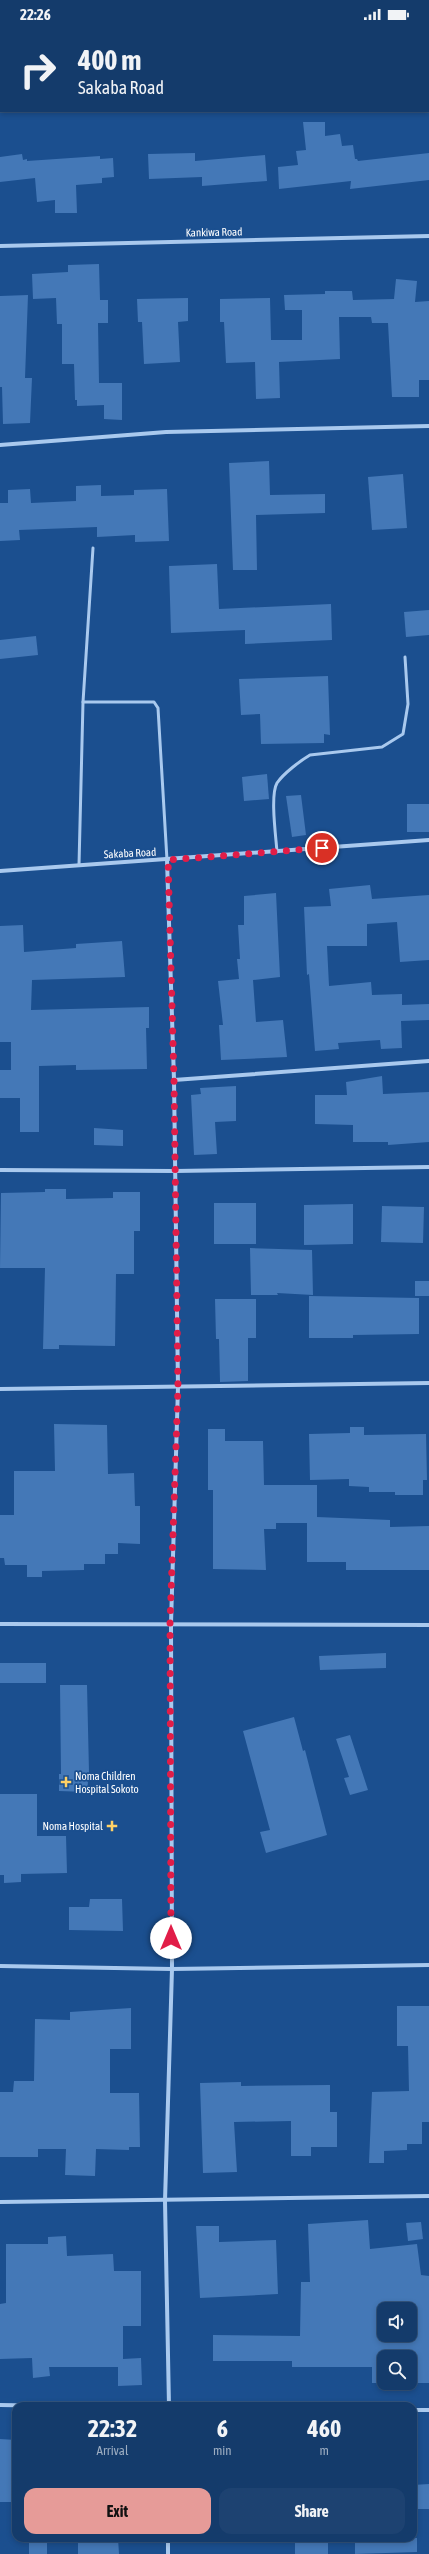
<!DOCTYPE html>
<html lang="en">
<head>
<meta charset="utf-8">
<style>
  body { margin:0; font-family:"Asap Condensed",sans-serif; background:#1d4271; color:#f1f3f6; height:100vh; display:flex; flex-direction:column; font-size:15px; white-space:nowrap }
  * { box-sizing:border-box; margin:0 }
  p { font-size:13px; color:#9dadc1 }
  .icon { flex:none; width:22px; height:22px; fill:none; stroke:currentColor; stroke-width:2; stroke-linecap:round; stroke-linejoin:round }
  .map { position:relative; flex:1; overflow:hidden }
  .sheet { position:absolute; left:12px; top:2374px; width:405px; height:140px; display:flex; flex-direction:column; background:#143b6b; border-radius:12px; box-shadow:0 2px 6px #0003,0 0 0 1px #33557e }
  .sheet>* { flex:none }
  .hud { position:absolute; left:0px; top:0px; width:429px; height:84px; box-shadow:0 2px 6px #0003,0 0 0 1px #33557e; background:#143b6b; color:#f1f3f6; overflow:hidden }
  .controls { position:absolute; left:377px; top:2274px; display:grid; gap:8px }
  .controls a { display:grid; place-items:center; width:40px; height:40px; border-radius:8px; background:#143b6b; box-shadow:0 2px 6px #0003,0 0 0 1px #33557e; font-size:20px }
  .pin { position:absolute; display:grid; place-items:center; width:34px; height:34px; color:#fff; margin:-17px; border:2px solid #fff; border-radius:50%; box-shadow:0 1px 4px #0007 }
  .me { position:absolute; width:44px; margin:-22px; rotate:0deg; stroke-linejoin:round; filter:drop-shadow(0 0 3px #0008) }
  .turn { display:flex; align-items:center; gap:14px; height:84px; padding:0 12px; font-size:18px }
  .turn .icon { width:52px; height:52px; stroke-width:2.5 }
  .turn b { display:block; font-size:28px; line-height:34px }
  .eta { display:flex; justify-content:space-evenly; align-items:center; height:68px; text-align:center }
  .eta b { font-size:24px; font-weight:700; line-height:28px }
  .primary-button { display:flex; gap:8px; margin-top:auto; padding:8px 12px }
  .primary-button a { flex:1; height:46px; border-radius:12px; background:#e69b98; color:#111; font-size:16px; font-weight:700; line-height:46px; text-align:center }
  .primary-button a+a { background:#1d4271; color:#f1f3f6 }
  .status { display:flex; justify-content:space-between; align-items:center; height:28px; padding:0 20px; background:#143b6b; direction:ltr }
  .status svg { height:11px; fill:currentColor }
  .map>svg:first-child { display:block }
  .building { fill:#4478b7; fill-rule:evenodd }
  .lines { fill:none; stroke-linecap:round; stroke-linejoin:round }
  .service { stroke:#a9c9ee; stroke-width:3 }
  .minor { stroke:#a9c9ee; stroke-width:4 }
  .route { stroke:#e11d48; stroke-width:7; stroke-dasharray:0 12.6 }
  .poi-dot { fill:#ffd166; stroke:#1b4f8f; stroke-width:1.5 }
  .labels { text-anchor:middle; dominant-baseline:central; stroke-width:3.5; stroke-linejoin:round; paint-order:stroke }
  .street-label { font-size:11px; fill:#fff; stroke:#1b4f8f }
  .poi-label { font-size:11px; fill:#fff; stroke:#1b4f8f; text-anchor:start }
</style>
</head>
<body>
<div class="status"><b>22:26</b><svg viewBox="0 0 49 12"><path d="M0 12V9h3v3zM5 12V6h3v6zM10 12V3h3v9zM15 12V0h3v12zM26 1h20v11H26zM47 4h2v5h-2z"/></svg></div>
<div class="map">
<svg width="429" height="2526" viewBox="0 0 429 2526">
  <rect width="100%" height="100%" fill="#1b4f8f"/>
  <g class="building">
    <polygon points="303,94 325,94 325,108 340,106 342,118 353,117 355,131 357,131 358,133 429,125 429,152 350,161 351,153 279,161 278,139 298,137 296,123 306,122"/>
    <polygon points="195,125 195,133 265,127 267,153 202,158 202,149 149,151 148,126"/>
    <polygon points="22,126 23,132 27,131 27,133 100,128 100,131 113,130 114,149 102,150 102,155 76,157 77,185 55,185 55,172 37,174 35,150 0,154 0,129"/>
    <polygon points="99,236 100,272 108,272 108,295 98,295 99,355 122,355 122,392 104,391 104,377 77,378 77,372 75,372 74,336 62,336 62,296 57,296 56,270 33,271 32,246 68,244 68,237"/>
    <polygon points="396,251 417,253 415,274 429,273 429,352 419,352 419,369 392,369 388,295 372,295 371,289 339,289 340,331 279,334 280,370 256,371 255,334 226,335 224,294 220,294 220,271 270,270 271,312 302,312 302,282 285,282 284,267 325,266 325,263 352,263 353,272 394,271"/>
    <polygon points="28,267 25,350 32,350 30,395 3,396 2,359 0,359 0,268"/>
    <polygon points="188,270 188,293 178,294 180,334 144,336 142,294 138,294 137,271"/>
    <polygon points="269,433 270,467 325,466 325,485 256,487 257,542 233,542 229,435"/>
    <polygon points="403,446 407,500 372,502 368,449"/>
    <polygon points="101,457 101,468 134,467 134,462 167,461 169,513 135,514 135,507 97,509 97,499 19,502 20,512 0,513 0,475 8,475 8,462 30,461 31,475 76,473 76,458"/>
    <polygon points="217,536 219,581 331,576 332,612 245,616 245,602 171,605 169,538"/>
    <polygon points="429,582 429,607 406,609 404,584"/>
    <polygon points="36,608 38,627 0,631 0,612"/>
    <polygon points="328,648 330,707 324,706 324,715 261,716 260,686 241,687 239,651"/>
    <polygon points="267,746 269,771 244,773 242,749"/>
    <polygon points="301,767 306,807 292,809 286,768"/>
    <rect x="407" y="776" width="22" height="28"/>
    <polygon points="370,857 372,871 429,867 429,932 400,934 397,894 367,896 367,918 327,918 329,958 371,954 372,967 402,966 402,977 429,976 429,992 401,993 402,1020 381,1021 380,1012 338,1015 339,1021 315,1023 309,946 307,947 304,879 331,878 329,861"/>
    <polygon points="276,865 280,949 253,952 256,994 283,992 287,1029 221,1032 219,997 223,997 218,953 239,951 237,931 240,931 238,897 244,897 244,868"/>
    <polygon points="23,897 24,924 76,920 76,916 122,913 125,949 32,952 31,982 149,979 149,1000 146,1000 147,1041 76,1042 76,1037 39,1038 39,1104 20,1104 20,1070 0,1070 0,1042 11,1042 11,1014 0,1014 0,898"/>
    <polygon points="382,1048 383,1066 429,1064 429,1114 388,1117 388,1114 353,1114 353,1097 315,1096 315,1067 347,1067 346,1054"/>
    <polygon points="236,1058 236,1093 215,1094 217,1126 194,1127 191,1067 201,1066 200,1060"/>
    <polygon points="94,1100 123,1102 123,1118 94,1117"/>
    <polygon points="45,1161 66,1161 66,1171 113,1170 113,1164 140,1164 140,1203 134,1203 134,1246 116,1246 115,1318 59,1317 59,1321 43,1321 45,1240 0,1240 1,1165 45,1164"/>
    <rect x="214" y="1175" width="42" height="41"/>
    <polygon points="353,1176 353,1216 304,1217 304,1177"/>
    <polygon points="382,1178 424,1179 423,1215 381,1214"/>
    <polygon points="250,1220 312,1222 313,1267 277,1265 278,1267 251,1267"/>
    <rect x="415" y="1253" width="14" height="15"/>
    <polygon points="309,1268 419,1270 419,1306 353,1307 353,1310 309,1310"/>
    <polygon points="215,1271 256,1271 256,1310 248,1310 248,1353 220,1354 219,1311 216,1311"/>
    <polygon points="54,1396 107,1397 108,1446 134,1445 135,1478 140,1478 140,1516 118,1515 118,1526 105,1526 105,1536 84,1536 84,1542 42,1543 42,1549 27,1549 27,1537 5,1537 4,1530 0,1530 0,1487 14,1487 14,1443 55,1443"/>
    <polygon points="350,1399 364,1399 364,1407 426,1406 427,1452 423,1452 423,1467 395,1467 395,1464 369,1464 369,1459 349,1458 349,1451 310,1452 309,1406 350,1405"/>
    <polygon points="208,1401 225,1401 225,1413 263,1413 264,1457 317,1457 317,1489 390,1492 390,1499 429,1498 429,1542 346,1542 346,1534 307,1534 307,1495 276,1495 276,1501 264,1501 266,1542 213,1541 213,1462 208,1462"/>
    <polygon points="386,1625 386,1640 320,1642 319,1628"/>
    <rect x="0" y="1635" width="46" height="20"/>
    <polygon points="60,1657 87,1657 89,1744 87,1764 59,1763 59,1746 61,1746"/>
    <polygon points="294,1689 303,1723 305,1722 327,1807 266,1825 260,1804 270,1802 243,1703"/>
    <polygon points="350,1707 368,1762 350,1767 344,1750 349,1749 336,1711"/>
    <polygon points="0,1766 37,1766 37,1808 66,1808 67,1845 21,1846 21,1854 4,1855 4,1847 0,1847"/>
    <polygon points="90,1871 122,1871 123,1903 69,1902 69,1879 89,1879"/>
    <polygon points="397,1978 429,1978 429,2094 422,2094 422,2116 407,2116 407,2122 384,2123 384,2135 369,2135 372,2064 409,2063 408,2018 397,2018"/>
    <polygon points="131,1980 131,2021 110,2021 110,2065 139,2065 140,2119 129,2119 129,2122 96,2121 95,2148 65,2147 66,2121 38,2121 38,2129 0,2129 0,2064 13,2064 14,2053 34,2053 35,1991 70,1992 70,1984"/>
    <polygon points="241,2054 241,2058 330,2057 330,2084 337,2084 337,2119 311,2119 311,2128 291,2128 291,2093 234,2094 237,2144 203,2145 200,2055"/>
    <path d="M368,2192l2,29 47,-5 4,31 8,1v107h-57v-16h-80v-6h-79v-26l87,1 1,-54h9l-2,-58zM384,2281h26v26h-26zM384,2329h26v26h-26z"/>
    <polygon points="421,2194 423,2211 408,2213 406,2195"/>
    <polygon points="196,2198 219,2198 219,2214 276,2212 278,2266 200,2270"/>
    <polygon points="66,2208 67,2228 113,2226 114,2243 141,2243 141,2298 123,2298 123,2331 141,2330 142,2357 118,2358 118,2339 49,2339 50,2348 33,2350 32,2330 0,2331 0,2276 6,2275 6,2216 48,2216 48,2209"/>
    <polygon points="0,2411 16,2412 16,2474 0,2474"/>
    <polygon points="429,2456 429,2481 413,2481 413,2457"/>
    <rect x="29" y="2510" width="18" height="16"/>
    <polygon points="78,2510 118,2510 119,2526 78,2526"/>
    <rect x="295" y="2510" width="33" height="16"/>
    <polygon points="355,2510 417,2510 417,2524 355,2526"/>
  </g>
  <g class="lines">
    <g class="service">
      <polyline points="93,520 83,674 154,674 158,680 167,832"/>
      <path d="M277,824c-1,-15 -7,-57 0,-69 7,-10 23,-22 33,-28l72,-8 21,-13 5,-30 -3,-47"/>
      <polyline points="79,837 83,674"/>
    </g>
    <g class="minor">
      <polyline points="382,0 382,1"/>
      <polyline points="160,1 160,0"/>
      <polyline points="428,44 429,44"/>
      <polyline points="0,61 1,61"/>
      <polyline points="0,218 429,208"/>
      <polyline points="0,417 166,404 429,398"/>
      <polyline points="167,832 174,1052 178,1359 171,1596 172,1941 165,2173 169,2378"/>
      <polyline points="0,843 429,812"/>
      <polyline points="174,1052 429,1033"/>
      <polyline points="0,1142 175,1143 429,1139"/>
      <polyline points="0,1361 429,1355"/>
      <polyline points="0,1596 429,1597"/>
      <polyline points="0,1938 172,1941 429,1937"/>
      <polyline points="0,2174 429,2168"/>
      <polyline points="0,2377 60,2378"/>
      <polyline points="413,2382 429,2382"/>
      <polyline points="168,2526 168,2510"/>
    </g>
  </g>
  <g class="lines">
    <polyline class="route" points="171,1910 170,1596 178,1359 174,1052 168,832 322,820"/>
  </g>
  <g class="poi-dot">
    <path d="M64 1748h4v4h4v4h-4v4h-4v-4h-4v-4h4z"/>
    <path d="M110 1792h4v4h4v4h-4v4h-4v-4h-4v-4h4z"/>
  </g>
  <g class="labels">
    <g class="street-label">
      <text transform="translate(214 204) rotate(-1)">Kankiwa Road</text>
      <text transform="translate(130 825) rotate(-3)">Sakaba Road</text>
    </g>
    <g class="poi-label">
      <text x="75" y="1748">Noma Children<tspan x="75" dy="13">Hospital Sokoto</tspan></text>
      <text x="103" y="1798" text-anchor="end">Noma Hospital</text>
    </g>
  </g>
</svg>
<div class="controls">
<a><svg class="icon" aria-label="sound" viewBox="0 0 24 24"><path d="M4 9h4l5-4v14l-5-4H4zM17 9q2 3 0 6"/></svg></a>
<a><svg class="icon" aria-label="search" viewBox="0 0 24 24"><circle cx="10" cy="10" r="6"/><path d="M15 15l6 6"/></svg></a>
</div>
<div class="pin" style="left:322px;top:820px;background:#d93025"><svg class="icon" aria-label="arrive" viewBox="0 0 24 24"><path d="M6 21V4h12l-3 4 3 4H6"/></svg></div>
<svg class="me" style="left:171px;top:1910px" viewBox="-20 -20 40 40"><circle r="19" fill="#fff"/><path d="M0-13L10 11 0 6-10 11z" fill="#e11d48"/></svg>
<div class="hud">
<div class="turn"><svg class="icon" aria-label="right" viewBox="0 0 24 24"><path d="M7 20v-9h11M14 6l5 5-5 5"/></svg><div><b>400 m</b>Sakaba Road</div></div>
</div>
<section class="sheet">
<div class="eta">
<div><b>22:32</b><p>Arrival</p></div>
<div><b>6</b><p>min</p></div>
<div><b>460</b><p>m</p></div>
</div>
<div class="primary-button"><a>Exit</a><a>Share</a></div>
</section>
</div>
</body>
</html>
